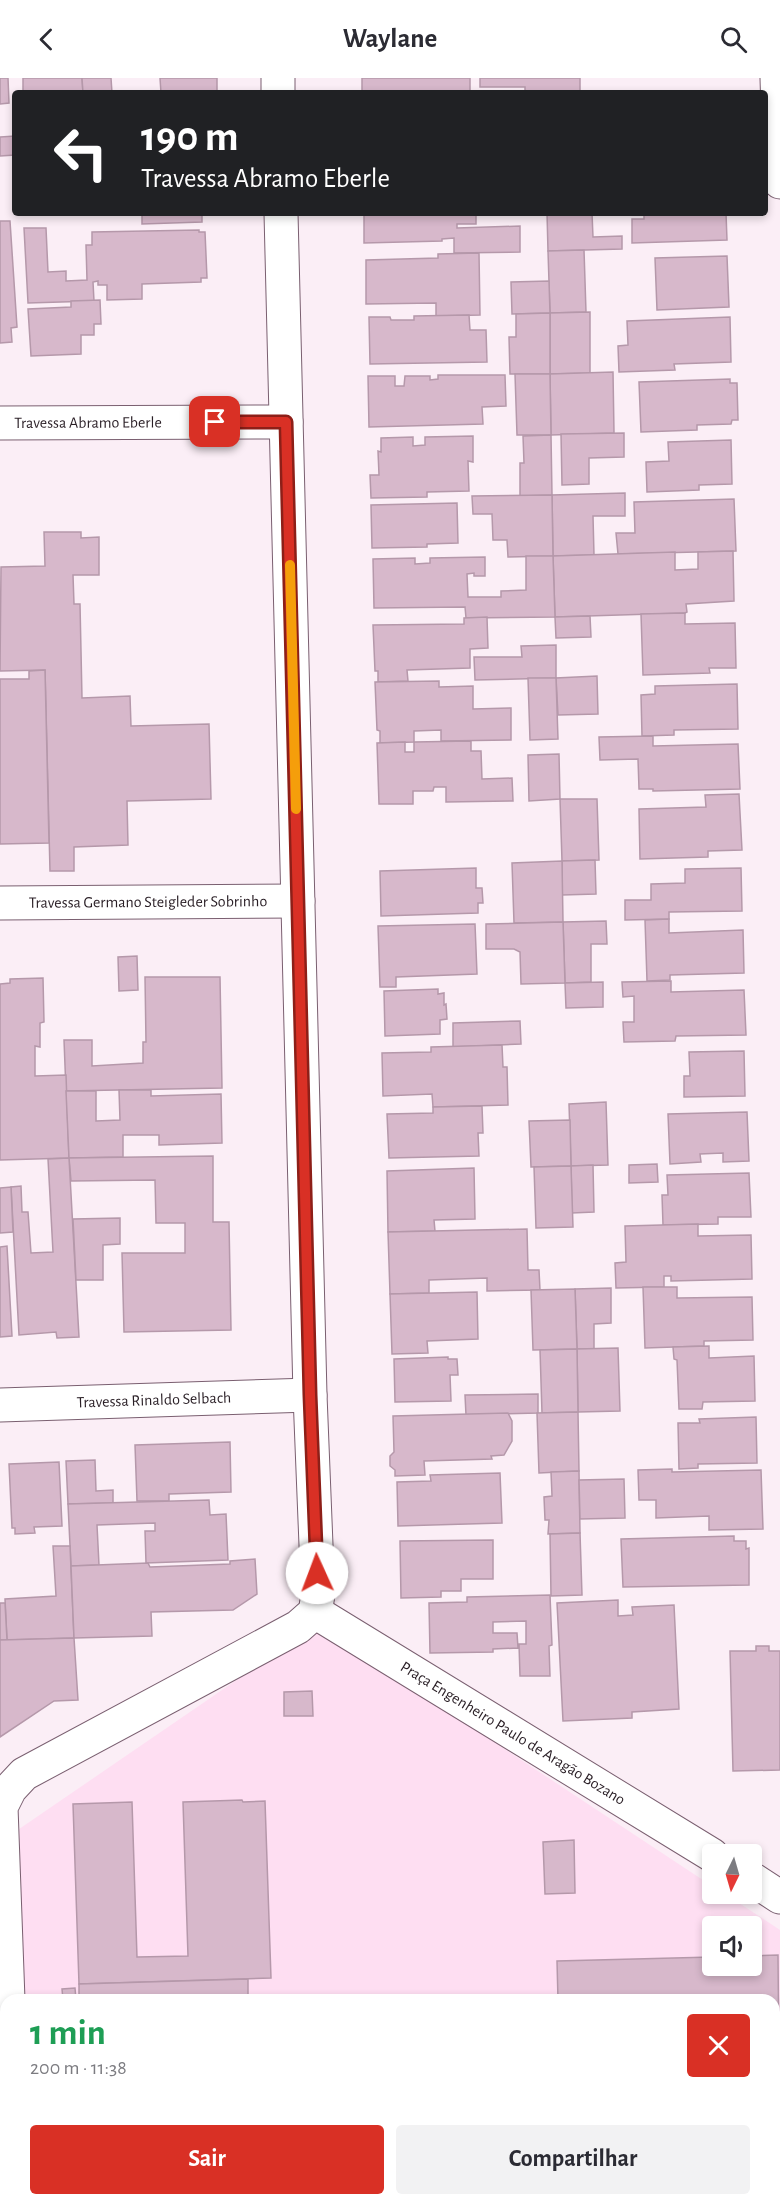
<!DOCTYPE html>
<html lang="pt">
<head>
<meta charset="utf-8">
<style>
  body { margin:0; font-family:"Alegreya Sans",sans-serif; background:#f2f2f3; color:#2b2b33; height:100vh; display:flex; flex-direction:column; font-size:22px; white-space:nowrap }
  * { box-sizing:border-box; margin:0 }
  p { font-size:20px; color:#7c7c81 }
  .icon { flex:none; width:33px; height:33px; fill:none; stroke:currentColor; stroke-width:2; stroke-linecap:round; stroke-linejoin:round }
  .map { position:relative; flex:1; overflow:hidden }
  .drawer { position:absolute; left:0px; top:1916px; width:780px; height:212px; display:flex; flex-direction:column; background:#fff; border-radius:18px 18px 0 0; box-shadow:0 3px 9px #0003 }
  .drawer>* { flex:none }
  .banner { position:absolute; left:12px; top:12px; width:756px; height:126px; border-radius:6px; box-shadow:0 3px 9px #0003; background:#202124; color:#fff; overflow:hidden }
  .needle { width:39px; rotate:185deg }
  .buttons { position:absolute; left:702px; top:1766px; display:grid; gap:12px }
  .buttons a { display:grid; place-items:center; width:60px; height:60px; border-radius:6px; background:#fff; box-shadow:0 3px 9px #0003; font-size:30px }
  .pin { position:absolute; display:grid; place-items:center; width:51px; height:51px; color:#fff; margin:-26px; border-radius:12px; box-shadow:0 3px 9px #0006 }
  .me { position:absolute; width:66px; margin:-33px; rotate:358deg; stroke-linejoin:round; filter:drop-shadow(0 0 4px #0008) }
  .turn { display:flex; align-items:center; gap:21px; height:126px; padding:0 30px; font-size:27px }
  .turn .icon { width:78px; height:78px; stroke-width:2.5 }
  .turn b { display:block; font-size:42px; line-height:51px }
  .round { display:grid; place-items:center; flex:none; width:63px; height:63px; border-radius:6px; background:#f2f2f3 }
  .head { display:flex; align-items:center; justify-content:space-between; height:102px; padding:0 30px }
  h1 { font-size:36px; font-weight:600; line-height:45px; color:#1e9e55 }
  .cta { display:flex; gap:12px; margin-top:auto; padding:12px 30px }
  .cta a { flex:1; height:69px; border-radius:6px; background:#d93025; color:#fff; font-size:24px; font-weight:600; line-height:69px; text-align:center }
  .cta a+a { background:#f2f2f3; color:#2b2b33 }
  header { display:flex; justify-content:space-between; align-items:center; height:78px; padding:0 30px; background:#fff; font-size:27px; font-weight:600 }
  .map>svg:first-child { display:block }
  .built { fill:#fedef2; fill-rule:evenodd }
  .building { fill:#d7b8cb; stroke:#b598aa; stroke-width:1.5 }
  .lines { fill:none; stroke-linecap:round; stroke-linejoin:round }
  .minor-casing { stroke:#7a5f70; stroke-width:35 }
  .minor { stroke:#fff; stroke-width:33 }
  .route-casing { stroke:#8d1f18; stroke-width:15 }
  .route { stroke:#d93025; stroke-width:10 }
  .slow { stroke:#f59e0b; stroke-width:10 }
  .labels { text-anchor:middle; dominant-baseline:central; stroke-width:5; stroke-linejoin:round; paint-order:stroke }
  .street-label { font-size:16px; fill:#291e25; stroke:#fbeef6 }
</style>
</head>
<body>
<header><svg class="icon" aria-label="back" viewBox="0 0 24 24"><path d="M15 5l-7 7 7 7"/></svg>Waylane<svg class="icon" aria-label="search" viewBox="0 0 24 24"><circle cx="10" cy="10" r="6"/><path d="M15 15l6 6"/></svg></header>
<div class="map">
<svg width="780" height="2126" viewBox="0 0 780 2126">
  <rect width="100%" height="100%" fill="#fbeef6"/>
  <path class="built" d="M317,1547l395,261v7h12l56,37v274h-750v-5h744v-199l-757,-1 -11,-161zM712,1848h40v39h-40z"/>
  <g class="building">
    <polygon points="0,0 8,0 9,25 0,26"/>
    <polygon points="23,0 82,0 83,15 23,15"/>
    <polygon points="82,0 111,0 112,15 83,15"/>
    <polygon points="160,0 217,0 217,15 161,15"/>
    <rect x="362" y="0" width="108" height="15"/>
    <polygon points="480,0 580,0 580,15 514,15 525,15 525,9 480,9"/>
    <polygon points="15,58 15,77 0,78 0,59"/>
    <polygon points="142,135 202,135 202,144 142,146"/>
    <polygon points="364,135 476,135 476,146 457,146 457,150 520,148 520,174 454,175 454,160 442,161 442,163 364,165"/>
    <polygon points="547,135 592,135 593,159 622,158 622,171 548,173"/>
    <polygon points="644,135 726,135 727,162 632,165 632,141 644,141"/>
    <polygon points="0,143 10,143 17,249 11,250 12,264 0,265"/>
    <polygon points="24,150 46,150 48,194 66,193 66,203 87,202 86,167 92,167 92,154 199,152 199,154 205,154 207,200 201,200 201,204 142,206 142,221 107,222 107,207 98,207 98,203 93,204 94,223 28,225"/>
    <polygon points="584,172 586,234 550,235 548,173"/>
    <polygon points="479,175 480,237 436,238 436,225 366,226 366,182 438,180 438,176"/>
    <polygon points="727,178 729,229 657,232 655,180"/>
    <polygon points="549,203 550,235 512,236 511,204"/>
    <polygon points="100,222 101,246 94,246 94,257 81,257 81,276 31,278 28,231 71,229 71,223"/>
    <polygon points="590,234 590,295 550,296 550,235"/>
    <polygon points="550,235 550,296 510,296 509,259 516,259 516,236"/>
    <polygon points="469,237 470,252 486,252 487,284 370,286 369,239 390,239 391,242 414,242 414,238"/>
    <polygon points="730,239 731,284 674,286 675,292 619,294 618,268 628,267 627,243"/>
    <polygon points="613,294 614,355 551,357 550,296"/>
    <polygon points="515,296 550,296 551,357 517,357"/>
    <polygon points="438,297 505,297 506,328 482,329 483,346 369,349 368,298 395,298 395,308 404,308 405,298 430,298 430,302 438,301"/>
    <polygon points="730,301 730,305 737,305 738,342 732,342 731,346 697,347 697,352 641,354 639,304"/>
    <polygon points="624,355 624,379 589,380 589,406 562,407 561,356"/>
    <polygon points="551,357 552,417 520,418 520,385 524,385 523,358"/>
    <polygon points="473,358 473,384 468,383 469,413 427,414 427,419 371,420 370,397 379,397 378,373 381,374 381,360 413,359 413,368 425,367 425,359"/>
    <polygon points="731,362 732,406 699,407 699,412 647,414 646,384 669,383 668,364"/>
    <polygon points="625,415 625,438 593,438 594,477 553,478 552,417"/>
    <polygon points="552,417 553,478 508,479 507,462 493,462 492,436 473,436 472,418"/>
    <polygon points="734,421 736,473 618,476 616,455 635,455 634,424"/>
    <polygon points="457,425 458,465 427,466 427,469 372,470 371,427"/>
    <polygon points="44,454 81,454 81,460 99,459 99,497 73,497 74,526 80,526 82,620 130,618 131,648 209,646 211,721 127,723 128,767 74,769 74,793 50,793 45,592 0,593 1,489 45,488"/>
    <polygon points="733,473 734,523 686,526 687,534 685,535 555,539 553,478 675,474 675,492 698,491 698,474"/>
    <polygon points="526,478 553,478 555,539 466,540 465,529 374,530 373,481 415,480 415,486 430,485 430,480 485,479 485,498 474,498 474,495 467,496 468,519 501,519 501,513 526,512"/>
    <polygon points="685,535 685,546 735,545 736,590 709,590 710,595 643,597 641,536"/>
    <polygon points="590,538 591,559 556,560 555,539"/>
    <polygon points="487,539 488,570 470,571 470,590 407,592 408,603 378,604 378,593 375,593 373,547 464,546 464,540"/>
    <polygon points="556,567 556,600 475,602 474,579 522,579 521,568"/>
    <polygon points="45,592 49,765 0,766 0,601 29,601 29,593"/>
    <polygon points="597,598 598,636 558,637 556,600"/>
    <polygon points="528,600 556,600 558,661 530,662"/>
    <polygon points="439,603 439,609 473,608 473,631 511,630 511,662 441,663 441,652 414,653 414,664 380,665 380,653 377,652 375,604"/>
    <polygon points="737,606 738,651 674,652 674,657 642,658 641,617 655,616 655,608"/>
    <polygon points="653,658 653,668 738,666 740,711 653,713 653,711 639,711 638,681 600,682 599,659"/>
    <polygon points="471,663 471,673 481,673 482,701 512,700 513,723 446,724 446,709 434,709 433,713 413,713 413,726 379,726 377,665 405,664 405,674 414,674 414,664"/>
    <polygon points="559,676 560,721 529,723 528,677"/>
    <polygon points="739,716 742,772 708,773 708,779 640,781 639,731 706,729 705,717"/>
    <polygon points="560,721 597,721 599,782 562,783"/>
    <polygon points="595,782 596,816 562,817 562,783"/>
    <polygon points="562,783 563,844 514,845 512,785"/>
    <polygon points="476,790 476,810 482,810 483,825 478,825 478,835 381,838 380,793"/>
    <polygon points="741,790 742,833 669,834 669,841 625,842 625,822 651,822 651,806 685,805 685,791"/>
    <polygon points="669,841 669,855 743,852 744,895 670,897 670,902 647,903 645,842"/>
    <polygon points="606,843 607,866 591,866 591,904 565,905 563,844"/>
    <polygon points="563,844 565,905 521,906 520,874 514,871 486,871 486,846"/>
    <polygon points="475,846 477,896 396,899 396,909 380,909 378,848"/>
    <polygon points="137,878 138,912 119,913 118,879"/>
    <polygon points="145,899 220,899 222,1010 66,1013 64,962 92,962 92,988 143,985 143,964 146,964"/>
    <polygon points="43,900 44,944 40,945 40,969 35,968 35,998 66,997 69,1080 0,1082 0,906 10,905 10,901"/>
    <polygon points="671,903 671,914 744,912 746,957 676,958 675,963 624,964 623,944 634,944 634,918 623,919 622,904"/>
    <polygon points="603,904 603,929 566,930 565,905"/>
    <polygon points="438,911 438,916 444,915 444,927 446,926 447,941 440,942 440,956 385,958 384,913"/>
    <polygon points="520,943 521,966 453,969 453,945"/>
    <polygon points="502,967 503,989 507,989 508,1027 433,1029 432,1016 383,1018 382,975 431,974 431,969"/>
    <polygon points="744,973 745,1018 684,1019 684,998 690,998 689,974"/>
    <polygon points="119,1012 151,1012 151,1018 221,1016 222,1065 159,1067 159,1057 123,1057 123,1079 69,1080 66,1013 96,1013 96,1043 120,1042"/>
    <polygon points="606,1024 608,1087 571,1088 569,1026"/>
    <polygon points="482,1028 483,1055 478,1055 479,1078 389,1080 387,1036 433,1035 433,1029"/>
    <polygon points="747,1034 749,1083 723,1084 723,1075 700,1076 701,1084 670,1086 668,1036"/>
    <polygon points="570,1042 571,1088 531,1089 529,1043"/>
    <polygon points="213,1078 213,1144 229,1144 231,1252 124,1254 122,1175 185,1175 185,1145 156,1145 155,1102 71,1103 69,1080"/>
    <polygon points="69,1080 79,1259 57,1260 56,1254 19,1257 11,1109 21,1108 22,1134 28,1134 31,1175 53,1174 48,1081"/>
    <polygon points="657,1086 658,1104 629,1105 629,1087"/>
    <polygon points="593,1087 594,1134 572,1135 571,1088"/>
    <polygon points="571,1088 573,1149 536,1150 534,1089"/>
    <polygon points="474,1090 475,1141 434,1142 435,1153 388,1154 387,1093"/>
    <polygon points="749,1095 751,1139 718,1139 718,1146 663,1147 662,1117 668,1117 667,1097"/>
    <polygon points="11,1109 13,1154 0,1155 0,1110"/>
    <polygon points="120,1140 120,1166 103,1167 103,1202 76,1202 73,1141"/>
    <polygon points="698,1146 698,1158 751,1157 752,1201 671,1203 671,1198 664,1198 664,1209 616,1210 615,1185 626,1184 625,1148"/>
    <polygon points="527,1151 528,1192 539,1192 540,1212 487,1213 487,1200 429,1202 429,1215 390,1216 388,1154"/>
    <polygon points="7,1168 12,1258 0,1259 0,1169"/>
    <polygon points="643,1209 677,1209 677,1220 752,1219 753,1262 704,1263 704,1268 645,1270"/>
    <polygon points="611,1210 611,1245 594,1246 594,1271 577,1271 575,1211"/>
    <polygon points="575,1211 577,1271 533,1272 531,1212"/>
    <polygon points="477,1214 478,1261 427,1263 428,1275 392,1276 390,1216"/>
    <polygon points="709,1268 709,1280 754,1278 755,1323 703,1324 702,1331 679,1331 677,1282 674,1281 673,1269"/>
    <polygon points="618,1270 620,1333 578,1334 577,1271"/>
    <polygon points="577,1271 578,1334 542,1335 540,1272"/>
    <polygon points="448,1279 448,1281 457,1281 458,1297 450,1297 451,1323 395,1324 394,1281"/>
    <polygon points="538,1316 538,1335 466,1337 465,1317"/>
    <polygon points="578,1334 579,1393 539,1395 537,1335"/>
    <polygon points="508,1335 512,1343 512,1363 504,1377 491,1378 492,1381 424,1383 425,1397 395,1398 395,1392 390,1388 390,1378 394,1374 393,1338"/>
    <polygon points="756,1339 757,1385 698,1386 698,1390 679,1391 678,1345 700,1345 699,1341"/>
    <polygon points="230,1364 231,1414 169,1416 169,1423 137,1423 135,1367"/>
    <polygon points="95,1382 96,1413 113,1412 113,1425 68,1426 66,1383"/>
    <polygon points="59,1384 62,1448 34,1449 35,1455 15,1456 15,1450 12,1450 9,1386"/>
    <polygon points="672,1391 672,1394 761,1392 763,1451 709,1452 709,1438 656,1440 656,1422 639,1422 638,1392"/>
    <polygon points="579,1393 580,1455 548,1456 549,1442 545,1442 544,1419 552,1418 551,1394"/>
    <polygon points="500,1395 502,1445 398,1448 397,1404 431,1403 430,1397"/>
    <polygon points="624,1401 625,1440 580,1441 579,1402"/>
    <polygon points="209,1422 210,1437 226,1436 228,1482 146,1485 145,1453 155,1453 155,1445 97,1447 99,1487 71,1488 68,1426"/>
    <polygon points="550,1456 580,1455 582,1517 551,1518"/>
    <polygon points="734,1458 734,1463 746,1463 746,1471 749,1470 749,1507 623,1509 621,1461"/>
    <polygon points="493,1462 493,1501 461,1501 461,1513 441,1513 441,1519 401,1520 400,1463"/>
    <polygon points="53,1468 70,1468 74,1560 7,1562 5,1521 56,1518"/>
    <polygon points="255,1481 257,1516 233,1532 151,1534 152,1558 74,1560 71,1488 148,1485 150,1489 230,1486 230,1483"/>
    <polygon points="550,1517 552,1567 549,1568 550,1598 520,1598 519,1566 526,1566 526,1543 493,1544 493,1555 517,1555 518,1570 493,1571 493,1574 430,1575 429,1525 467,1524 467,1519"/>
    <polygon points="618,1522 618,1538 633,1537 632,1529 674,1527 679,1631 632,1634 632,1640 563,1643 557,1525"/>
    <polygon points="0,1525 5,1525 7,1562 0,1562"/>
    <polygon points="74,1560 78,1622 54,1623 0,1659 0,1562"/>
    <polygon points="756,1568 769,1568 769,1573 780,1573 780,1692 733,1693 730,1573 756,1573"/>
    <polygon points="312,1613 313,1638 284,1638 284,1614"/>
    <polygon points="242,1722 243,1724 265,1723 271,1900 79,1906 73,1726 132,1724 137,1879 188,1878 183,1724"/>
    <polygon points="574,1762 575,1815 545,1816 543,1764"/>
    <polygon points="778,1877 780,2097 774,2097 774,1922 558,1922 557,1883 712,1879 712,1887 752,1887 752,1878"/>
    <polygon points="248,1901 248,1922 79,1922 79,1906"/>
    <polygon points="75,1910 76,1922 63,1922 62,1911"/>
    <rect x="86" y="2121" width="59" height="5"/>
    <rect x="196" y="2121" width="59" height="5"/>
    <rect x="441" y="2121" width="30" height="5"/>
  </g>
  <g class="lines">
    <defs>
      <g id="minor">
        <polyline points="278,0 278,15"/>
        <polyline points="777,0 780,104"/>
        <path id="s1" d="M0,345l286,-1"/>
        <path id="s2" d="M0,825l298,-2"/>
        <path id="s3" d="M0,1327l310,-10"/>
        <path id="s4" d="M315,1534l397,243"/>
        <polyline points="752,1801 780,1819"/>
        <polyline points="8,1922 1,1729 10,1711 24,1696 298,1549 315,1534 318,1517 310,1317 281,135"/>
        <polyline points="15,2121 15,2126"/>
      </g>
    </defs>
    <use href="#minor" class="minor-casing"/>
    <use href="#minor" class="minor"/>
  </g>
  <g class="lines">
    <defs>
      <polyline id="route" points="215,344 286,344 310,1317 317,1495"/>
    </defs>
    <use href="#route" class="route-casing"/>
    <use href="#route" class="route"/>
    <polyline class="slow" points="290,487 296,731"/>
  </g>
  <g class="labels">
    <g class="street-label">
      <text stroke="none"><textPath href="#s1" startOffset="88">Travessa Abramo Eberle</textPath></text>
      <text stroke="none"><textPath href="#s2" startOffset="148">Travessa Germano Steigleder Sobrinho</textPath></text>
      <text stroke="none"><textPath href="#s3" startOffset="154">Travessa Rinaldo Selbach</textPath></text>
      <text stroke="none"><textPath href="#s4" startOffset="232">Praça Engenheiro Paulo de Aragão Bozano</textPath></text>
    </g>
  </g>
</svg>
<div class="buttons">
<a><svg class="needle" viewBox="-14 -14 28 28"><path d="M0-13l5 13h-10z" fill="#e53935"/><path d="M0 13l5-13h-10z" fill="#7c7c81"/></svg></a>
<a><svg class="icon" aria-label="sound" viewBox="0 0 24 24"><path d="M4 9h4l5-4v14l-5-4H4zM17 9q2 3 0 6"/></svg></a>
</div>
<div class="pin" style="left:215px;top:344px;background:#d93025"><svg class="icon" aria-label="arrive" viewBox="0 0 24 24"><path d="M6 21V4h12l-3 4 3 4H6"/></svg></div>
<svg class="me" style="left:317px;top:1495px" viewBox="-20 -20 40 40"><circle r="19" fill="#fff"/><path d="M0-13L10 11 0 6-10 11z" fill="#d93025"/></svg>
<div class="banner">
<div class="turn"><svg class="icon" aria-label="left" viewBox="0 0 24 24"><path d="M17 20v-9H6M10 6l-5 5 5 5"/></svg><div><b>190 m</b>Travessa Abramo Eberle</div></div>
</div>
<section class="drawer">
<div class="head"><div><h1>1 min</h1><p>200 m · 11:38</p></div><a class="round" style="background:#d93025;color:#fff"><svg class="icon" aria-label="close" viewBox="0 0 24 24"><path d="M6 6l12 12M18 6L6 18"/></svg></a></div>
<div class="cta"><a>Sair</a><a>Compartilhar</a></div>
</section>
</div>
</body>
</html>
